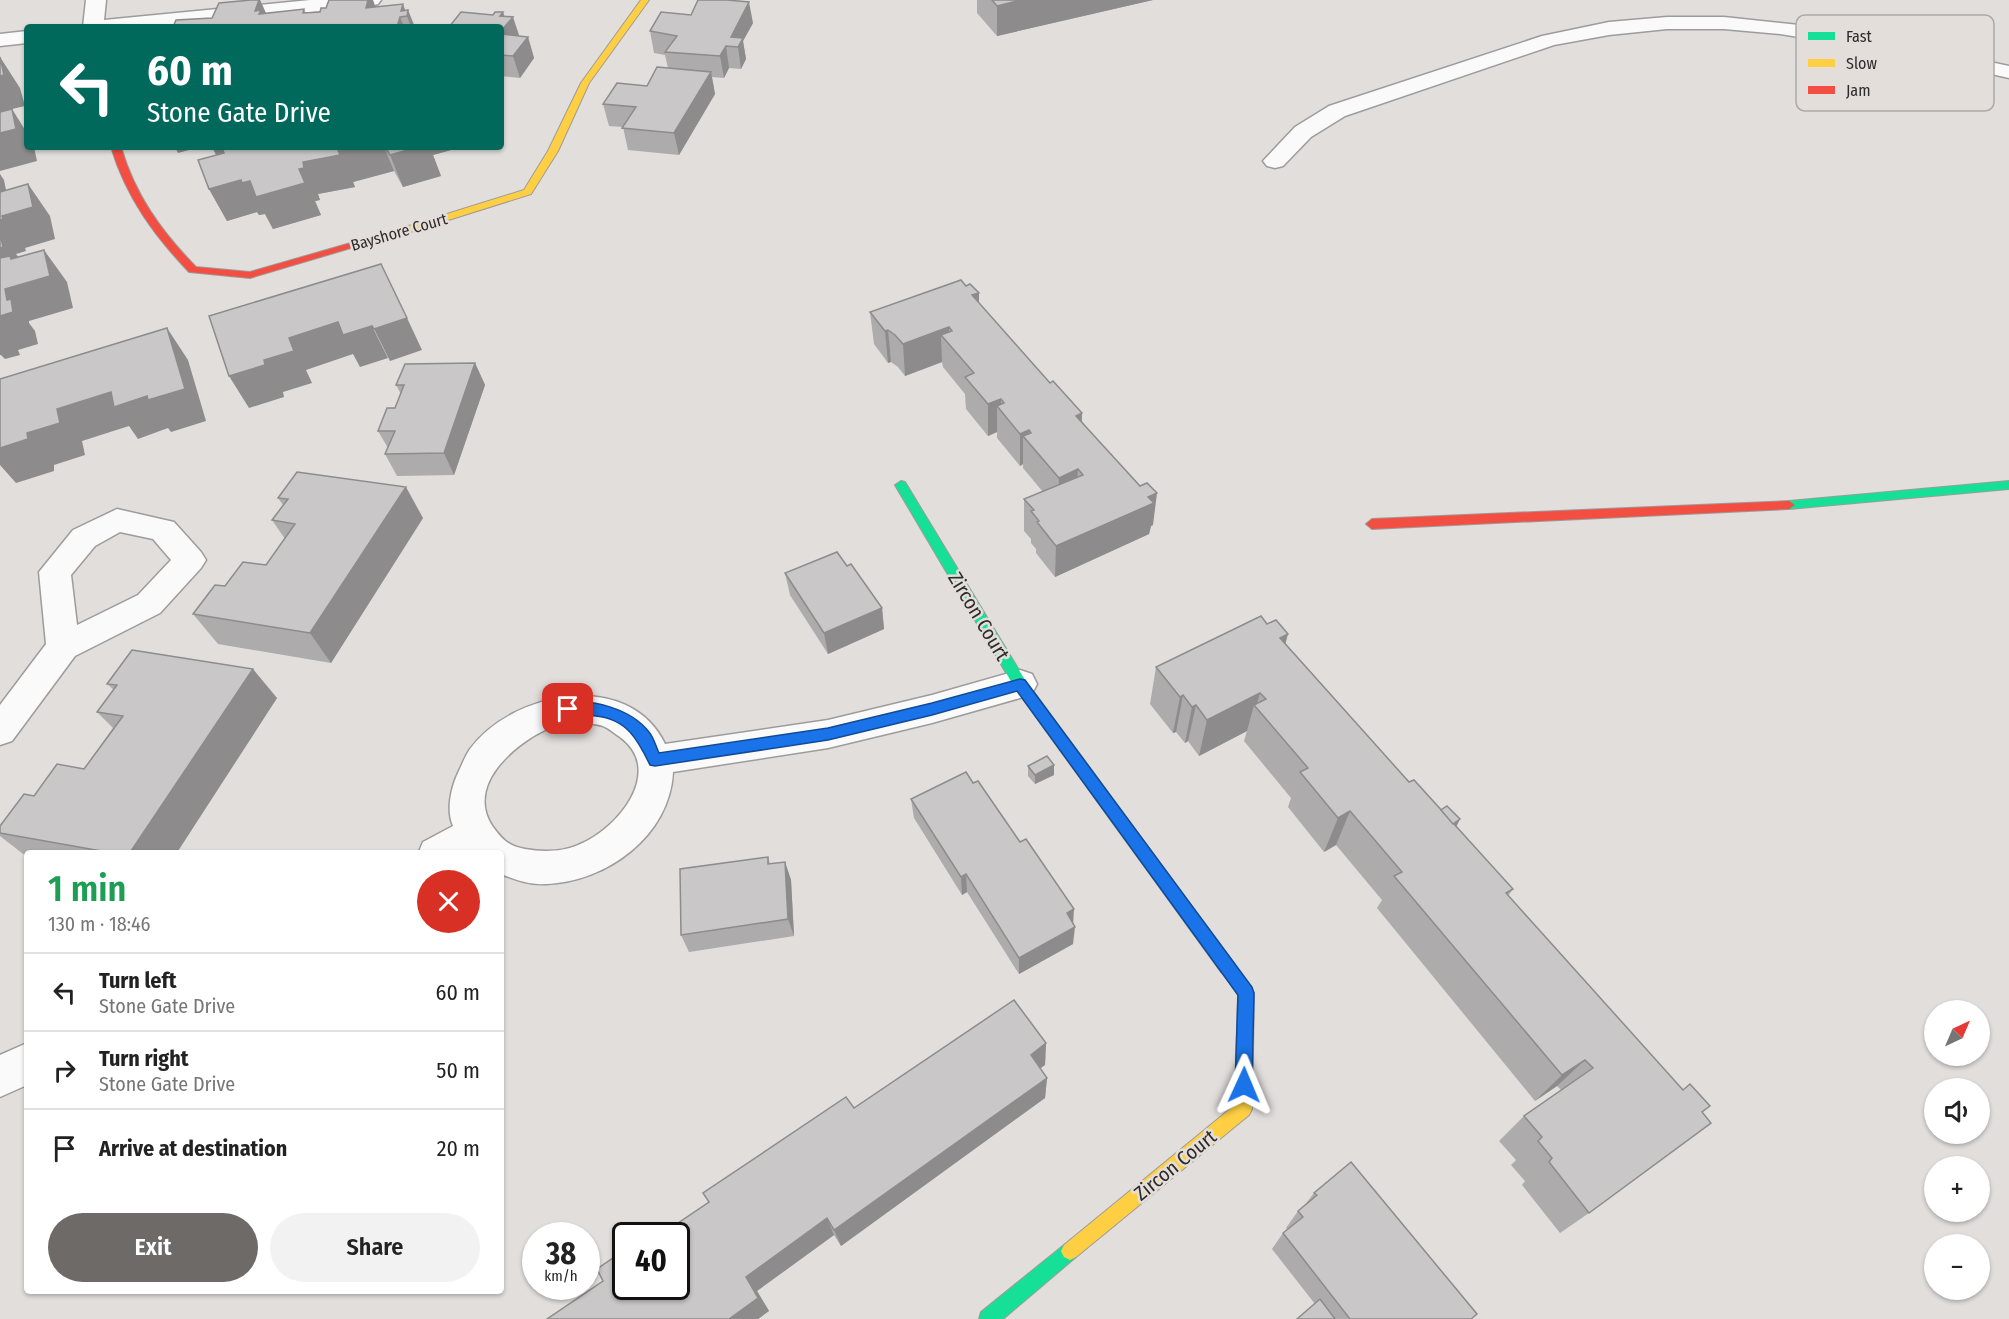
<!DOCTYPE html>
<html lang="en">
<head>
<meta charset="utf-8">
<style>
  body { margin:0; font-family:"Fira Sans Condensed",sans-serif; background:#f2f2f2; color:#222; height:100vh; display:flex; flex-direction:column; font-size:22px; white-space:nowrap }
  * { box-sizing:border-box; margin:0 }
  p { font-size:20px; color:#767676 }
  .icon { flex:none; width:33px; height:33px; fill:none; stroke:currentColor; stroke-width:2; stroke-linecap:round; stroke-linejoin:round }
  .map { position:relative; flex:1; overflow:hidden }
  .sheet { position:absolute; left:24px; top:850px; width:480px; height:444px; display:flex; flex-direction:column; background:#fff; border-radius:6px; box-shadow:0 2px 4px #0004 }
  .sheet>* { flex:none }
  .banner { position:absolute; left:24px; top:24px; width:480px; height:126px; border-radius:6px; box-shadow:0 2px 4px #0004; background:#00695c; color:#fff; overflow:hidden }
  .needle { width:39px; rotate:44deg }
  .buttons { position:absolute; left:1924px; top:1000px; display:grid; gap:12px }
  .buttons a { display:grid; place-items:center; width:66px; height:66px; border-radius:50%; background:#fff; box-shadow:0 2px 4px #0004; font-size:30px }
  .speed { position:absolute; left:522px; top:1222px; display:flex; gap:12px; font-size:30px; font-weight:700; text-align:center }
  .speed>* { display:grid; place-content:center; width:78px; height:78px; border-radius:50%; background:#fff; box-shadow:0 2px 4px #0004; line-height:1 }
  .speed small { font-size:15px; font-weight:400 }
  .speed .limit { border:3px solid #111; border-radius:9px; background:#fff; color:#111 }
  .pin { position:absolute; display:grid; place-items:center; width:51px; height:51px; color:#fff; margin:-26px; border-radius:12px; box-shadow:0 3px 9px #0006 }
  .me { position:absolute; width:66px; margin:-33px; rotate:1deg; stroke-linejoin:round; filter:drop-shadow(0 0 4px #0008) }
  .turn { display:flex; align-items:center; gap:21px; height:126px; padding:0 24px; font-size:27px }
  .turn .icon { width:78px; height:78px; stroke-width:2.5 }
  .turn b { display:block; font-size:42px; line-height:51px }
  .round { display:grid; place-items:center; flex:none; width:63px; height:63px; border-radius:32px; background:#f2f2f2 }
  .headline { display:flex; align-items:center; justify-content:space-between; height:102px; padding:0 24px }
  h1 { font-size:36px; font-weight:600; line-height:45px; color:#1e9e55 }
  .cta { display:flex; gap:12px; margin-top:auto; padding:12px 24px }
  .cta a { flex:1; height:69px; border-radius:36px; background:#6d6a68; color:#fff; font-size:24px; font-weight:600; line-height:69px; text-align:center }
  .cta a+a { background:#f2f2f2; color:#222 }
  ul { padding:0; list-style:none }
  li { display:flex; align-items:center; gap:18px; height:78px; padding:0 24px; border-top:2px solid #e0e0e0 }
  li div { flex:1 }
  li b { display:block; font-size:22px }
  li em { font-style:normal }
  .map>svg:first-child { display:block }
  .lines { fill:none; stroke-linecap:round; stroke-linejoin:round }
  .street-casing { stroke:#9e9c9b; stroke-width:3 }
  .fast-casing { stroke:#9e9c9b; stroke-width:2 }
  .slow-casing { stroke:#9e9c9b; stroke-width:2 }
  .jam-casing { stroke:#9e9c9b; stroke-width:2 }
  .street { fill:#fafafa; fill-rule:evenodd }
  .fast { fill:#16e098; fill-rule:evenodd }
  .slow { fill:#ffcf43; fill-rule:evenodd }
  .jam { fill:#f24e42; fill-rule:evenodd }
  .wall { fill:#adabab }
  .shaded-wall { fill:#8d8b8b }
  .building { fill:#c9c7c7; stroke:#8d8b8b; stroke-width:1.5 }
  .route { fill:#1a73e8; stroke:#114b97; stroke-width:1.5 }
  .labels { text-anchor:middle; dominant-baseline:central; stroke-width:5; stroke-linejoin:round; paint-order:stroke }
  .far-street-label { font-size:16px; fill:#2e2c2a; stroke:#e3deda }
  .street-label { font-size:20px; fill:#2e2c2a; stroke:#e3deda }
  .key { fill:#e3deda; stroke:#ada9a5; stroke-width:1.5 }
  .key-label { font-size:16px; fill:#2e2c2a }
</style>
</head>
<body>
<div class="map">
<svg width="2009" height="1319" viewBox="0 0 2009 1319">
  <rect width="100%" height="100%" fill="#e1dedc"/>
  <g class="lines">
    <defs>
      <g id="street">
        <polygon points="86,0 106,0 104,20 310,0 381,0 378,4 371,6 161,27 83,27"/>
        <polygon points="1667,17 1724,17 1837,29 2009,66 2009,78 1894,52 1780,34 1724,29 1667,29 1609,35 1554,45 1345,116 1311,137 1283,166 1275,168 1267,166 1263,161 1295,127 1329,106 1542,36 1609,22"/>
        <polygon points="27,31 27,43 0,46 0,34"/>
        <path d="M117,509l57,13 27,30 5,8 -5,8 -41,45 -85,43 -63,85 -12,4v-40l46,-61 -7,-72 34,-42zM120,532l33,7 18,21 -33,35 -61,30 -6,-50 24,-29z"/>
        <path d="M1020,670l12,4 5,10 -5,10 -12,4 -88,25 -104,25 -155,24c-3,64 -67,110 -127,112 -16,1 -30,-4 -45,-10v-20h-83l5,-12 30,-16c-7,-16 -2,-38 5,-53 4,-8 7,-17 12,-24 43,-58 159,-80 195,-5l163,-24 104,-25zM578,722c8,2 20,1 27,5 5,2 10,7 15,10 46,34 -3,93 -42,108 -16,7 -36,7 -53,4 -17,-3 -23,-10 -32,-22 -28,-41 20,-82 54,-98 9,-4 21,-5 31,-7z"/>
        <polygon points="27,1043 27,1085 0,1097 0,1055"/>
      </g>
      <g id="fast">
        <polygon points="901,481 905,482 1025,680 1233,962 1235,967 1233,972 1227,975 1221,972 1015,688 895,485"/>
        <polygon points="2009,481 2009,489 1789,509 1783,505 1789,501"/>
        <polygon points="1070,1242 1076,1245 1079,1251 1076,1257 1003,1319 979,1319 981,1312 1064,1245"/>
      </g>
      <g id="slow">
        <polygon points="641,0 649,0 589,83 558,151 531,194 407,233 399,233 399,229 524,190 548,151 581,83"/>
        <polygon points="1227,959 1233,962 1254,993 1252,1109 1249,1115 1076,1257 1070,1260 1064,1257 1061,1251 1064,1245 1235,1105 1238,995 1219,967 1221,962"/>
      </g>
      <g id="jam">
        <path d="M111,147h10c14,48 40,84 75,120l54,5 149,-43h8l1,2 -158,47 -61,-6c-35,-37 -63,-75 -78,-125z"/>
        <polygon points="1789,501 1795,505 1789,509 1372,529 1366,524 1372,519"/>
      </g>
    </defs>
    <use href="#street" class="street-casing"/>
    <use href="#fast" class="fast-casing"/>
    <use href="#slow" class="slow-casing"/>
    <use href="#jam" class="jam-casing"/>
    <use href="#street" class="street"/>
    <use href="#fast" class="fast"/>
    <use href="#slow" class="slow"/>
    <use href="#jam" class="jam"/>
  </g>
  <g class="wall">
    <polygon points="251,0 260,0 266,13 304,9 306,13 403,4 405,11 415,27 173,27 212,18"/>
    <polygon points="977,0 1153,0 997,36 977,13"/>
    <polygon points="503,12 504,16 519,36 528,37 534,58 520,78 501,76 501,27 493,15"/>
    <polygon points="753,23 743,41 746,59 741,69 729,68 724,78 712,77 715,94 679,155 628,150 623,127 609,126 603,104 647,86 668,68 665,55 654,53 650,31"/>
    <polygon points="212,147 462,147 433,155 441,176 403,187 394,171 353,182 355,187 318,194 320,200 315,201 321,215 273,229 265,214 259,215 257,212 227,221 209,189 216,155"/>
    <polygon points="966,286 979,293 979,303 1050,383 1082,413 1082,421 1153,525 1151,526 1149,534 1055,577 1036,553 1036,549 1031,543 1031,539 1024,531 1024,499 1043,492 1023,468 1023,464 1020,466 997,438 997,432 988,436 966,409 965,394 943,367 942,362 905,376 898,367 891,362 888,363 874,344 870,312"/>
    <polygon points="475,363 485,385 454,475 397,476 385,454 388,448 378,431 395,408 401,394 396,385"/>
    <polygon points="278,498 423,518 331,663 218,644 193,614 266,565 285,539 272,520 283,505"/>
    <polygon points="847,566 882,608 884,629 828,654 790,595 785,573"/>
    <polygon points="1286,644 1409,782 1441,810 1460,819 1456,827 1513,889 1508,896 1683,1090 1589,1213 1560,1233 1522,1185 1525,1181 1511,1165 1516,1160 1499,1141 1524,1116 1561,1090 1557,1086 1535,1101 1377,908 1382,900 1336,845 1324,852 1288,807 1291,798 1244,741 1247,731 1199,756 1188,741 1185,743 1176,732 1173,733 1150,704 1156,667"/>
    <polygon points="107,684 277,698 176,854 27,854 27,857 0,836 0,826 84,769 113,728 97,712 114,690"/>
    <polygon points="1054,765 1054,775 1035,784 1028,776 1028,766"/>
    <polygon points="911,799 1073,924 1073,944 1019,974 967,892 962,895 914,818"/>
    <polygon points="768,857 770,864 785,862 791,880 794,936 689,952 681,935"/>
    <polygon points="1014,1000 1046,1043 1045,1065 1040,1068 1047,1078 1045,1098 841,1246 834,1235 757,1291 769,1311 758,1319 547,1319 603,1281 597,1269 626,1249 626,1287 676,1287 676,1236 659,1236 709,1202 703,1193 846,1097 854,1108"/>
    <polygon points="1314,1193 1471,1319 1297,1319 1315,1304 1272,1249 1283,1233 1287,1229 1286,1228 1298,1211 1304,1206"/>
  </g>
  <g class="shaded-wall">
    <polygon points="259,0 260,0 272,27 255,11"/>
    <polygon points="368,0 373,0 382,24 366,8"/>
    <polygon points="1021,0 1153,0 997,36 997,6"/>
    <polygon points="749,2 753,23 743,41 746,59 741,69 738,47 731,37"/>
    <polygon points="403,4 407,16 408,10 415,27 411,27 407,16 401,11"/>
    <polygon points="503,12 507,24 513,17 520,38 501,44 500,16"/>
    <polygon points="400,17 404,27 397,27"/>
    <polygon points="528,37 534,58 520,78 513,56"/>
    <polygon points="726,46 729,68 724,78 720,56"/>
    <polygon points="0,57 20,88 25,106 12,109 27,133 27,147 34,147 37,161 0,171"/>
    <polygon points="711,72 715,94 679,155 674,133"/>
    <polygon points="175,147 200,147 178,153"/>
    <polygon points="212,147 280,147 221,164"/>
    <polygon points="350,147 384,147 394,171 353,182 355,187 318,194 320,200 315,201 321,215 273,229 265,214 259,215 257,212 227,221 209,189 241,180 299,169 303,162"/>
    <polygon points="418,147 462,147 433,155 441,176 403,187 390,155"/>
    <polygon points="0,174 4,180 6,190 0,192"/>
    <polygon points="28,184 50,216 55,239 25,248 26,251 16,254 23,263 44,250 67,282 73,308 29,321 29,323 35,331 38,344 18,350 20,355 5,359 1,355 0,355 0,316 7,300 0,259 0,213"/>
    <polygon points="979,293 979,325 972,295"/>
    <polygon points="407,318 422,350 390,361 374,329"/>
    <polygon points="338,322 372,326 388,358 360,367 353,354 306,370 312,383 283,392 284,397 249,408 229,376 264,360 289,338"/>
    <polygon points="949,327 950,345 941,335 942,362 905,376 903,344"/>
    <polygon points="167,328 188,360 206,421 171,432 168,428 138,439 129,426 82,441 85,455 54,465 54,471 16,483 0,465 0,448 27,433 57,409 111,392 147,396"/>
    <polygon points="888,330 891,362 888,363 885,331"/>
    <polygon points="475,363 485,385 454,475 444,453"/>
    <polygon points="1001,399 1001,411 997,406 997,432 988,436 988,404"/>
    <polygon points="1082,413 1080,445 1076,416"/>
    <polygon points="1029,430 1029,442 1023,436 1023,464 1020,466 1020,434"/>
    <polygon points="1078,469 1076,501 1058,509 1059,478"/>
    <polygon points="406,487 423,518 331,663 310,633"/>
    <polygon points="1157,493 1153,525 1151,526 1149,534 1055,577 1056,546 1148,497"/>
    <polygon points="882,608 884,629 828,654 824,633"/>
    <polygon points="1288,634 1278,672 1280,638"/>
    <polygon points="253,669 277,698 176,854 129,854"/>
    <polygon points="1260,693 1256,707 1254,705 1247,731 1199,756 1207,720"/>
    <polygon points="1183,695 1176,732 1173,733 1180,697"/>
    <polygon points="1196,705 1188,741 1185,743 1192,707"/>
    <polygon points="1054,765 1054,775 1035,784 1035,775"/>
    <polygon points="1350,811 1336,845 1324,852 1338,818"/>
    <polygon points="1460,819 1455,829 1445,828"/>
    <polygon points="785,862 791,880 794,936 788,919"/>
    <polygon points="966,874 967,892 962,895 961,877"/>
    <polygon points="1074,909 1073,926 1067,913"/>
    <polygon points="1075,927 1073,944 1019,974 1019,958"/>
    <polygon points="1046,1043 1045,1065 1030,1076 1031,1055"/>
    <polygon points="1585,1060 1557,1086 1535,1101 1562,1075"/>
    <polygon points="1047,1078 1045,1098 841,1246 834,1230"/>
    <polygon points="827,1218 834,1235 757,1291 769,1311 758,1319 729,1319 746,1277"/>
  </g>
  <g class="building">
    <polygon points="251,0 259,0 255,11 261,10 259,14 304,9 303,13 320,12 321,8 326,8 329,0 368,0 366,8 403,4 401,11 408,10 407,16 400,17 397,27 173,27 176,20 212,18 219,3"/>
    <polygon points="698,0 727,0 749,2 731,37 743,38 738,47 726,46 720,56 665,52 677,36 650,31 661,12 691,15"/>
    <polygon points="992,0 1021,0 997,6"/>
    <polygon points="461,12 493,15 495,12 503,12 500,16 513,17 501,31 501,27 449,27"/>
    <polygon points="501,34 528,37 513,56 501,55"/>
    <polygon points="0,57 4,75 0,76"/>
    <polygon points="657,67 711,72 674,133 622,128 636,107 603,104 617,83 647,86"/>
    <polygon points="12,109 16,129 0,133 0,112"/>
    <polygon points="226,147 241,147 241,148 244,147 350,147 338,150 340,155 303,162 304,168 299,169 305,183 256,197 250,181 242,183 241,180 209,189 198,160 224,153 222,148"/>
    <polygon points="385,147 418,147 390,155"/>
    <polygon points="28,184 33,207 2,216 3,219 0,220 0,192"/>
    <polygon points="0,233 3,247 0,248"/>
    <polygon points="44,250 50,276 5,289 7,300 11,299 13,312 0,316 0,258 10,256 11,259"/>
    <polygon points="381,264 407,318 374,329 372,326 343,335 338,322 289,338 294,351 264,360 265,365 229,376 209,316"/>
    <polygon points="961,280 966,286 970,284 979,293 972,295 1050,383 1053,381 1082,413 1076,416 1140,486 1147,483 1157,493 1148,497 1154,503 1056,546 1037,522 1039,521 1031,511 1034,510 1024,499 1083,475 1078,469 1059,478 1023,436 1031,433 1029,430 1020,434 997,406 1004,403 1001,399 988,404 965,377 974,373 941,335 952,331 949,327 903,344 895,335 888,330 885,331 870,312"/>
    <polygon points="167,328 185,389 148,400 147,396 114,407 111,392 57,409 60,423 27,433 28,439 0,448 0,379"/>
    <polygon points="475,363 444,453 385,454 395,431 378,431 387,408 395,408 404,385 396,385 405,364"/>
    <polygon points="297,472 406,487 310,633 193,614 215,585 225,586 243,562 266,565 295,524 272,520 288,499 278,498"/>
    <polygon points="837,552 847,566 851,564 882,608 824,633 785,573"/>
    <polygon points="1261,616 1267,624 1276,620 1288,634 1280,638 1409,782 1414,780 1513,889 1506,893 1683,1090 1690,1084 1710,1106 1702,1112 1711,1123 1589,1213 1549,1162 1552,1158 1538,1141 1542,1137 1524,1116 1593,1068 1585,1060 1562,1075 1394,876 1402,872 1350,811 1338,818 1300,772 1308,768 1254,705 1266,699 1260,693 1207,720 1196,705 1192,707 1183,695 1180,697 1156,667"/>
    <polygon points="132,650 253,669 129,854 118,854 0,833 0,826 24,794 34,796 57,764 84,769 123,716 97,712 117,685 107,684"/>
    <polygon points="1047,756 1054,765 1035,775 1028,766"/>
    <polygon points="966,772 973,783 978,781 1020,842 1026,839 1074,909 1067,913 1075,927 1019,958 966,874 961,877 911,799"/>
    <polygon points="1447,806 1460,819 1453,824 1441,810"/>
    <polygon points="768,857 768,864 785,862 788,919 681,935 680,869"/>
    <polygon points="1014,1000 1046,1043 1031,1055 1047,1078 834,1230 827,1218 746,1277 758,1298 729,1319 547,1319 603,1281 597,1269 626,1249 626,1287 676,1287 676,1236 659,1236 709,1202 703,1193 846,1097 854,1108"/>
    <polygon points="1351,1162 1477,1314 1471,1319 1350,1319 1283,1233 1303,1217 1298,1211 1317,1195 1314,1193"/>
    <polygon points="1320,1299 1335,1319 1297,1319"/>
  </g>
  <path class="route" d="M1020,679l5,1 227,307 2,6 -2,92 -2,6 -6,3 -6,-3 -3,-6 3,-90 -221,-304 -85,24 -104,25 -173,26 -5,-1c-12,-25 -23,-46 -54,-49 -11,-2 -23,1 -33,-3l-2,-4 2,-4c27,-9 69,5 86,27 5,6 7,15 10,21l169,-25 104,-25z"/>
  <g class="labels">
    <g class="far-street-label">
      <text transform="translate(399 232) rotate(-16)">Bayshore Court</text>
    </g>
    <g class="street-label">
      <text transform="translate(979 616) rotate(59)">Zircon Court</text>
      <text transform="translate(1175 1165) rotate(-39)">Zircon Court</text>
    </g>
  </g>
  <rect x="1796" y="15" width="198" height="96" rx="9" class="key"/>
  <rect x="1808" y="32" width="27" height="8" fill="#16e098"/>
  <rect x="1808" y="59" width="27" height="8" fill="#ffcf43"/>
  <rect x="1808" y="86" width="27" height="8" fill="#f24e42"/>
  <g class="key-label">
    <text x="1846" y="42">Fast</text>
    <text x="1846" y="69">Slow</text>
    <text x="1846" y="96">Jam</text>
  </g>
</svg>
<div class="buttons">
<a><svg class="needle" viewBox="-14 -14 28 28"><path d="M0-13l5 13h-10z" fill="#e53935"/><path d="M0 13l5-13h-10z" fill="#767676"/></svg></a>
<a><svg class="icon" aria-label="sound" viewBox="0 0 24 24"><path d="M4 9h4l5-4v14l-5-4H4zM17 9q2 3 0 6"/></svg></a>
<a>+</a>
<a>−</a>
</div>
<div class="speed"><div>38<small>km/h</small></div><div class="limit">40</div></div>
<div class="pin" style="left:568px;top:709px;background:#d93025"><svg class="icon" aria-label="arrive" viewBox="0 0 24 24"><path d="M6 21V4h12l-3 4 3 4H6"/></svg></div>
<svg class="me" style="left:1244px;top:1085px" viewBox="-20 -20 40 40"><path d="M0-17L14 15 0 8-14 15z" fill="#1a73e8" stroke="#fff" stroke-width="4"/></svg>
<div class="banner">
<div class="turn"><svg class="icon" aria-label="left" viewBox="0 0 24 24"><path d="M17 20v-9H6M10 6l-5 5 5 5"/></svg><div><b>60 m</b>Stone Gate Drive</div></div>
</div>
<section class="sheet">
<div class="headline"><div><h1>1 min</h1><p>130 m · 18:46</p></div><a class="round" style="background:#d93025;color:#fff"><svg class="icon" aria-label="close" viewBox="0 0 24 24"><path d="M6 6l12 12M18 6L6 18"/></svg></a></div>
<ul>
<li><svg class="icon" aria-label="left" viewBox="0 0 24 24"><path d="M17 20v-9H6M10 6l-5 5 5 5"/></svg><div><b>Turn left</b><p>Stone Gate Drive</p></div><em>60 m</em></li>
<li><svg class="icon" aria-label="right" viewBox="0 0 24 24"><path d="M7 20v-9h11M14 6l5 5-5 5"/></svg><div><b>Turn right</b><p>Stone Gate Drive</p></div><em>50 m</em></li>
<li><svg class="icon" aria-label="arrive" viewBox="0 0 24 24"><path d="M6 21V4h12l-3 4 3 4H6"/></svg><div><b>Arrive at destination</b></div><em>20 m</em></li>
</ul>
<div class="cta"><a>Exit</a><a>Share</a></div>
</section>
</div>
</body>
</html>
